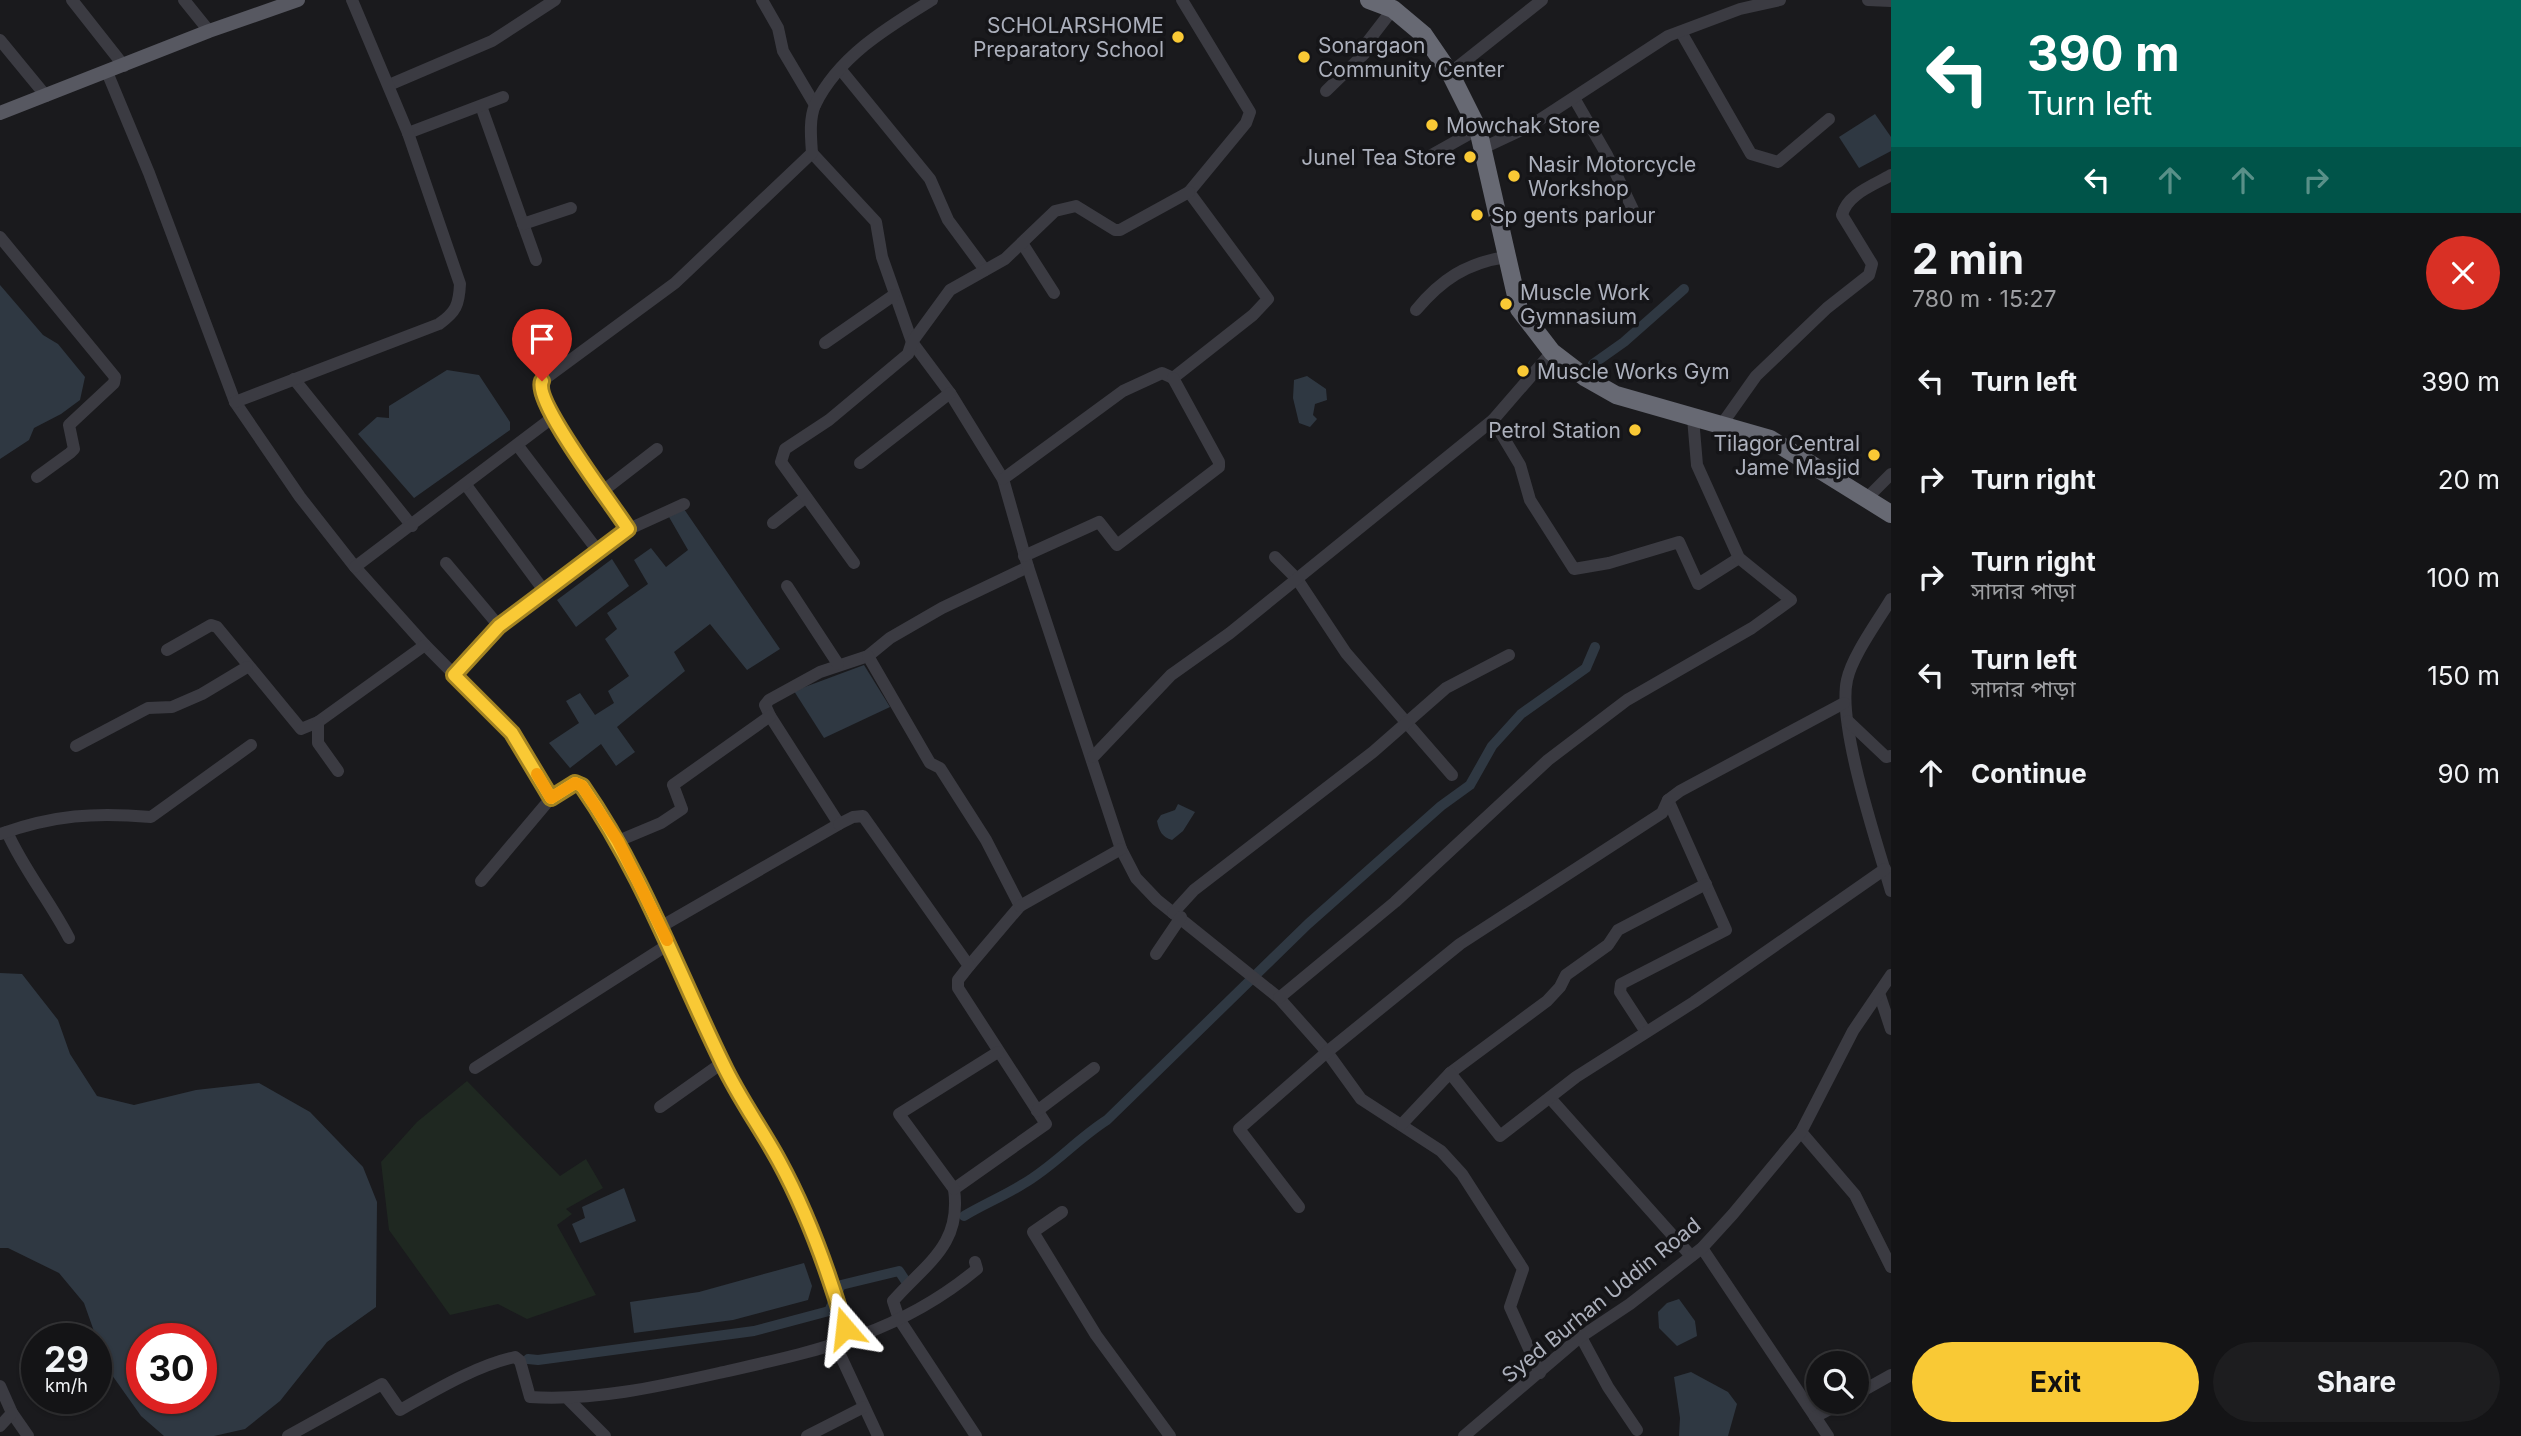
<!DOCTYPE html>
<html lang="en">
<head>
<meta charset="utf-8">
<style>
  body { margin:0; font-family:Inter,"Noto Sans Bengali",sans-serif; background:#1d1d1f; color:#f1f3f6; height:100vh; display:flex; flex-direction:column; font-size:26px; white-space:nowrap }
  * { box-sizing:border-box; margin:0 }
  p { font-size:23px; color:#9d9ea1 }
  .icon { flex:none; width:38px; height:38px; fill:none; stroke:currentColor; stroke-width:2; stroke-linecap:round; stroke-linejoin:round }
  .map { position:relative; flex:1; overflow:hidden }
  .drawer { display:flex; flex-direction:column; background:#141416; width:630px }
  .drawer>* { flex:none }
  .hud { background:#00695c; color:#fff; overflow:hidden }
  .controls { position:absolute; left:1806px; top:1351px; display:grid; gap:14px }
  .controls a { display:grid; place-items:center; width:63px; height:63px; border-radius:50%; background:#141416; box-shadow:0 2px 5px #0004,0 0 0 2px #333335; font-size:35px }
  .speed { position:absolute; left:21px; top:1323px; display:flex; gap:14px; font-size:35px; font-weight:700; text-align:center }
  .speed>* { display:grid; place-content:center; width:91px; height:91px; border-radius:50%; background:#141416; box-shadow:0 2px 5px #0004,0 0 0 2px #333335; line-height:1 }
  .speed small { font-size:18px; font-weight:400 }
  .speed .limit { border:10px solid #d22; background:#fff; color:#111 }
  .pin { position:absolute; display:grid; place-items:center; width:60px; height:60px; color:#fff; margin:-72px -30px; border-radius:50% 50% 50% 0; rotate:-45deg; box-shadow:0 0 7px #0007 }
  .pin .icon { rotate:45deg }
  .me { position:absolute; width:77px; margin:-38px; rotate:343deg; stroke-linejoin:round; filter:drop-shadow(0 0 5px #0008) }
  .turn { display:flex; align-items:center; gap:24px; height:147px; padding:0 21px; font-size:32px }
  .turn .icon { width:91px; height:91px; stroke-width:2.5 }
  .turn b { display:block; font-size:49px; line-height:60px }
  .lanes { display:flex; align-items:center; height:66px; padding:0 21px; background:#0003; justify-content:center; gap:35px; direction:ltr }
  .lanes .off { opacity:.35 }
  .round { display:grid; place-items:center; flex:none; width:74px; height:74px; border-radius:37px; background:#1d1d1f }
  .headline { display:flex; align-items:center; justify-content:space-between; height:119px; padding:0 21px }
  h1 { font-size:42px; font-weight:700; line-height:52px }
  .button { display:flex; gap:14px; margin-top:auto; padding:14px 21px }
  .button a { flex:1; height:80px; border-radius:42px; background:#f9c935; color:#111; font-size:28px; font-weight:700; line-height:80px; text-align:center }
  .button a+a { background:#1d1d1f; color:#f1f3f6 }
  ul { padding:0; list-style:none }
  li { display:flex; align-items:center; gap:21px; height:98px; padding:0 21px }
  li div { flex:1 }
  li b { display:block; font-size:26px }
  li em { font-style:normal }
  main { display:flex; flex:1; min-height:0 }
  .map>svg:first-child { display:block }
  .green { fill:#1f2821 }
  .water { fill:#2f3842; fill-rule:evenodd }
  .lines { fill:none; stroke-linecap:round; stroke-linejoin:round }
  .canal { stroke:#2f3842; stroke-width:10 }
  .minor { stroke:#3b3b42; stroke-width:12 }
  .major { stroke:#575861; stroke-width:14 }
  .highway { stroke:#676973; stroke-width:18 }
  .route-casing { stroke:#a28322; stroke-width:18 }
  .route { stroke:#f9c935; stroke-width:12 }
  .slow { stroke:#f59e0b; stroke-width:12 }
  .poi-dot { fill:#f9c935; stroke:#151518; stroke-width:2.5 }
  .labels { text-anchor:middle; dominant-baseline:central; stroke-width:7; stroke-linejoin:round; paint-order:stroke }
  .poi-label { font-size:21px; fill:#acb0bc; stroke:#151518; text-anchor:start }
  .street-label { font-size:21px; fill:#acb0bc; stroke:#151518 }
</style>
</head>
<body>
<main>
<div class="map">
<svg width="1891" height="1436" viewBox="0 0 1891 1436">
  <rect width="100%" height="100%" fill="#1a1a1d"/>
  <polygon class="green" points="467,1081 560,1176 586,1159 603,1188 566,1209 572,1214 557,1225 596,1295 527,1319 498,1304 450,1315 389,1230 381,1162 417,1122"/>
  <g class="water">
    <polygon points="1875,114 1891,137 1891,151 1859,168 1839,137"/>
    <polygon points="0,285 43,335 58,344 85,377 80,400 61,414 34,428 29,440 0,459"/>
    <polygon points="447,370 479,375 510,422 510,430 414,498 358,434 377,417 389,418 389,406"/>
    <polygon points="1307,376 1326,389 1327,400 1315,404 1313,415 1317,419 1310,427 1299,423 1293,398 1294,380"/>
    <polygon points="684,509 780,649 747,670 710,624 674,652 685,671 617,727 635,752 616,766 601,744 570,768 549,743 579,723 566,701 580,693 595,715 614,703 608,691 629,676 605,639 617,629 607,613 648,584 634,560 651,548 666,567 688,550 669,517"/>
    <polygon points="612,559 629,586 576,627 557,600"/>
    <polygon points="864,665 890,707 824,738 794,691"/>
    <path d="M1178,804l17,8 -12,19 -11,9c-10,-3 -13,-9 -15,-19l4,-6 14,-5z"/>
    <path d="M0,973l22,1 36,46 12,34 27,42 37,9 62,-15 63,-7 51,29 53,55 14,35 -1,105 -49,35 -47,59 -35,28 -31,7h-50l-23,-20 -34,-48 -23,-65 -25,-30 -51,-25h-8zM142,1339h59v59h-59z"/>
    <polygon points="624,1188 636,1221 580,1243 572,1224 585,1218 582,1207"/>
    <polygon points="804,1263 812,1286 808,1300 733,1320 634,1333 630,1302 699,1292"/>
    <polygon points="1679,1299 1695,1321 1697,1336 1677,1346 1659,1328 1658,1312 1667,1303"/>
    <polygon points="1691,1372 1728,1392 1737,1404 1728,1436 1679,1436 1680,1418 1674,1377"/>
  </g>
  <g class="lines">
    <g class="canal">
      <polyline points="1593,364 1624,342 1684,289"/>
      <path d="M964,1216c20,-12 40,-20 59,-32 30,-17 54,-45 84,-64l201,-196 133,-118 29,-21 22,-39 29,-32 65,-46 9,-21"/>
      <polyline points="528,1359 538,1360 754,1331 829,1311 841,1285 899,1271 905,1280"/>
    </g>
    <g class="minor">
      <polyline points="72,0 124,66"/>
      <polyline points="184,0 209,31"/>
      <polyline points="762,0 778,28 783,51 815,105"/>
      <polyline points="1868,0 1891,1"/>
      <polyline points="1681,32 1751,154 1778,162 1829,119"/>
      <polyline points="0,40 46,96"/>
      <polyline points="841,70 930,179 948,220 985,270"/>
      <polyline points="107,72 149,173 235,402 300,497 355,567 425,645 512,733 551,798 575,783 582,786 618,841 662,926 839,824 770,716 765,705 769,700 820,672 868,656 890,638 942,608 1028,567"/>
      <polyline points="1450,73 1542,0"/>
      <polyline points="389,85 492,41 555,0"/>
      <polyline points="1326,91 1364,54 1366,44 1393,9"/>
      <polyline points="1574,98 1607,155 1637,218"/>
      <polyline points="481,106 536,260"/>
      <polyline points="408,133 503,97"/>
      <polyline points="1483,148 1530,126 1668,36 1740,9 1780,0"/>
      <polyline points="812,153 876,222 882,257 912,342 950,393 1003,479 1028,567 1121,849 1136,878 1157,900 1279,998 1327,1052 1361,1099 1441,1151 1462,1174 1523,1269 1510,1307 1540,1373"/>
      <polyline points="1428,157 1478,129"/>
      <polyline points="523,224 571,208"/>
      <polyline points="0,237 115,377 114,383 69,425 74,449 70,453 37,477"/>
      <polyline points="1022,243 1054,293"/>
      <path d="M1416,310c25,-30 50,-47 90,-53"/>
      <polyline points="825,343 894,295"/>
      <polyline points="294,379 412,526"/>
      <path d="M235,402l204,-78c17,-12 20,-19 21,-40l-52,-151 -56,-133"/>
      <polyline points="1493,420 1520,465 1530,500 1574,569 1609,563 1679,542 1698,584 1739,558"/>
      <path d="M1722,424l34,-48 71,-68 42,-33 3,-11 -30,-49c5,-21 32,-30 49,-40"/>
      <polyline points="518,446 598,551"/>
      <polyline points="860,463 950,393"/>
      <polyline points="1003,479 1123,391 1162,373 1173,378 1253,315 1268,299 1189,192 1246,123 1250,112 1182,0"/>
      <polyline points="466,485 545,592"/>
      <polyline points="604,490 657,449"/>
      <polyline points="1868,497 1891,474"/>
      <polyline points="773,523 806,497"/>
      <polyline points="629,529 684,504"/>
      <polyline points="1024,556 1099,522 1117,545 1219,467 1219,462 1173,378"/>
      <polyline points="1275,557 1297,579 1346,653 1452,775"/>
      <polyline points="446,563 499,626"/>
      <polyline points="854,563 781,462 785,449 829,420 908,354 912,342 950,290 1005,259 1055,211 1076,206 1115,230 1120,230 1189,192"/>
      <path d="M355,567l197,-149 -12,-24 2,-13 133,-98 137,-130c-1,-15 -3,-34 3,-48 24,-49 73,-78 117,-105"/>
      <polyline points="787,586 838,664"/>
      <path d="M1891,599c-13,22 -39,57 -44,81 -10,45 30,163 44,211"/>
      <polyline points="167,650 211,625 217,627 301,729 318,722 425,645"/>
      <polyline points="868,656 930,763 940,768 986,840 1020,906 969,966"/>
      <polyline points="455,675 499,626 629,529 552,418"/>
      <polyline points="1848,721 1886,757 1891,756"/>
      <polyline points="318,722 318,743 338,771"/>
      <polyline points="76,746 148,708 172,707 202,694 247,667"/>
      <polyline points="1093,757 1171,675 1230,633 1493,420 1552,352"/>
      <path d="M839,824l14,-7 10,-1 106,150 -11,14v8l88,136 -92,65c8,57 -29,75 -61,112l6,18 77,117"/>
      <path d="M7,832c17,38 43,69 62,106"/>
      <path d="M0,834c54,-19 94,-22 151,-17l100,-72"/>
      <polyline points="618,841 661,823 682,809 673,785 770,716"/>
      <polyline points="481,881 551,798"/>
      <polyline points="1020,906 1121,849"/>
      <polyline points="1173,913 1194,890 1373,752 1446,688 1509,655"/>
      <polyline points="662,926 691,998 728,1075 800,1201 830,1276 849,1340"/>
      <polyline points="1156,954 1181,917"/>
      <polyline points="1879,993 1891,1029"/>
      <polyline points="1279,998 1395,902 1548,760 1627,700 1752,628 1791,600 1739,558 1697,465 1693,418"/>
      <polyline points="1646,1032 1620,992 1621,984 1726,930 1668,800"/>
      <polyline points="475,1068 669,944"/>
      <polyline points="1450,1073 1547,1001 1560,987 1566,975 1608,945 1618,930 1706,884"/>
      <polyline points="1550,1098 1691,1256"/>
      <polyline points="660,1107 722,1063"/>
      <polyline points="1037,1111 1094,1068"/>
      <polyline points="1402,1124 1450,1073 1500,1136 1576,1077 1694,1002 1885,869"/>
      <polyline points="1801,1132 1855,1195 1891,1267"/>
      <polyline points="954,1189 899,1114 998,1052"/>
      <polyline points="1299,1207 1239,1129 1327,1052 1460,944 1662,813 1668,800 1680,791 1844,703"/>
      <polyline points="1062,1212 1033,1232 1096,1335 1170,1436"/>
      <polyline points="1702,1248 1828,1436"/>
      <polyline points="1581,1337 1608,1387 1637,1430"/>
      <polyline points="836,1346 878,1436"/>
      <polyline points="0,1386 12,1413 28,1436"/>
      <polyline points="1857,1394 1891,1375"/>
      <polyline points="569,1400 605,1436"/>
      <polyline points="1815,1417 1843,1402"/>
      <polyline points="0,1426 12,1413"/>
      <path d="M288,1436l94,-52 18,26c34,-19 77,-45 115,-53l5,4 10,36c63,4 127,-10 189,-24 97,-22 179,-38 258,-104l-2,-7"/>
      <polyline points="807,1436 864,1407"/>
      <polyline points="1464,1436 1579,1338 1630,1304 1702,1248 1733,1214 1801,1132 1853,1031 1891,975"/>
    </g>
    <polyline class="major" points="0,113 209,31 298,0"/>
    <polyline class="highway" points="1369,0 1393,9 1424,35 1450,73 1478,129 1519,309 1552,352 1586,378 1616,395 1770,439 1891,514"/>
  </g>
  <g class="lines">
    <defs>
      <path id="route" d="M542,381c-9,21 71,124 86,148l-129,97 -45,49 58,58 39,65 24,-15 7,3c60,86 95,184 141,278 16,34 38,64 56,97 29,53 49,109 66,167"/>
    </defs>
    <use href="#route" class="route-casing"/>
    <use href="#route" class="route"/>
    <polyline class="slow" points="537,774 551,798 575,783 582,786 618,841 667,940"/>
  </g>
  <g class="poi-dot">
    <circle cx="1178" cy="37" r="7"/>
    <circle cx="1304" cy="57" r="7"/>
    <circle cx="1432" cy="125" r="7"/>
    <circle cx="1470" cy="157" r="7"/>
    <circle cx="1514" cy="176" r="7"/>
    <circle cx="1477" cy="215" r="7"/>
    <circle cx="1506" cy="304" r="7"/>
    <circle cx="1523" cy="371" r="7"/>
    <circle cx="1635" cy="430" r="7"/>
    <circle cx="1874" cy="455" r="7"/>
  </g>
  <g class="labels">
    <g class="poi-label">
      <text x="1164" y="25" text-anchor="end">SCHOLARSHOME<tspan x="1164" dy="24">Preparatory School</tspan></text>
      <text x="1318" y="45">Sonargaon<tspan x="1318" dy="24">Community Center</tspan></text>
      <text x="1446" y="125">Mowchak Store</text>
      <text x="1456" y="157" text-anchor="end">Junel Tea Store</text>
      <text x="1528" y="164">Nasir Motorcycle<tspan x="1528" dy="24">Workshop</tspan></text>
      <text x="1491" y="215">Sp gents parlour</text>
      <text x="1520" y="292">Muscle Work<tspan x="1520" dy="24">Gymnasium</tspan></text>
      <text x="1537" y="371">Muscle Works Gym</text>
      <text x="1621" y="430" text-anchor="end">Petrol Station</text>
      <text x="1860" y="443" text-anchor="end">Tilagor Central<tspan x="1860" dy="24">Jame Masjid</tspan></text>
    </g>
    <g class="street-label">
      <text transform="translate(1601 1300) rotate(-39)">Syed Burhan Uddin Road</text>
    </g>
  </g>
</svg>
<div class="controls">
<a><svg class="icon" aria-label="search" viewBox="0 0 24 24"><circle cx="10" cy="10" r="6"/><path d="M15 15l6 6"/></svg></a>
</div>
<div class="speed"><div>29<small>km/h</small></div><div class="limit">30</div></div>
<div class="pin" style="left:542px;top:381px;background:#d93025"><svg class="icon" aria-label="arrive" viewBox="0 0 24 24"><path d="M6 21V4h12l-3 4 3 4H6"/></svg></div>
<svg class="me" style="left:845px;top:1328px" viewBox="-20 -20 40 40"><path d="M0-17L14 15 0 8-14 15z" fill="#f9c935" stroke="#fff" stroke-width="4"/></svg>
</div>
<section class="drawer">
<div class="hud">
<div class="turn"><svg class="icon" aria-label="left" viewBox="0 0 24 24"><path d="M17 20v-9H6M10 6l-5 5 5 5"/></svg><div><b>390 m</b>Turn left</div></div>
<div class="lanes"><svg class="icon" aria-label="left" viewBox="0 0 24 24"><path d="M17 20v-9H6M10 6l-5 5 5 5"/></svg><svg class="icon off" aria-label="ahead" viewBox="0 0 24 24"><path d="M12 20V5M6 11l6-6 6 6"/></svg><svg class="icon off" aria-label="ahead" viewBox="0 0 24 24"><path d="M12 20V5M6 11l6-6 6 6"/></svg><svg class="icon off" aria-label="right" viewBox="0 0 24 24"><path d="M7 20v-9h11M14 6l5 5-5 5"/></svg></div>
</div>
<div class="headline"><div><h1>2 min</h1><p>780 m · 15:27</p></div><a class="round" style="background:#d93025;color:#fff"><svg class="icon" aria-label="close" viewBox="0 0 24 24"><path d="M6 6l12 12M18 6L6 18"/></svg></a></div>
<ul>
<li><svg class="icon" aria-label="left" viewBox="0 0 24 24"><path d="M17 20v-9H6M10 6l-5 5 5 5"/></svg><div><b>Turn left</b></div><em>390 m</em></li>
<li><svg class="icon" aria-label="right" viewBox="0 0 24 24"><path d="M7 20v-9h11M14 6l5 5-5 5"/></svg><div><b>Turn right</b></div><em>20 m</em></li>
<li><svg class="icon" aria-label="right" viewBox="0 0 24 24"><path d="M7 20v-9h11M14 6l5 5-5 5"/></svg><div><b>Turn right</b><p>সাদার পাড়া</p></div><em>100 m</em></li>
<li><svg class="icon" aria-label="left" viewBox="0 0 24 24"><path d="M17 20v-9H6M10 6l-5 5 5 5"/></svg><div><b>Turn left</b><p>সাদার পাড়া</p></div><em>150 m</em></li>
<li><svg class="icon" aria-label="ahead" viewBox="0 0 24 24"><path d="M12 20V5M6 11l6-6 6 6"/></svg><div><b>Continue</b></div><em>90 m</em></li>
</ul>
<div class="button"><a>Exit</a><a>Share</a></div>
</section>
</main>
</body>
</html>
